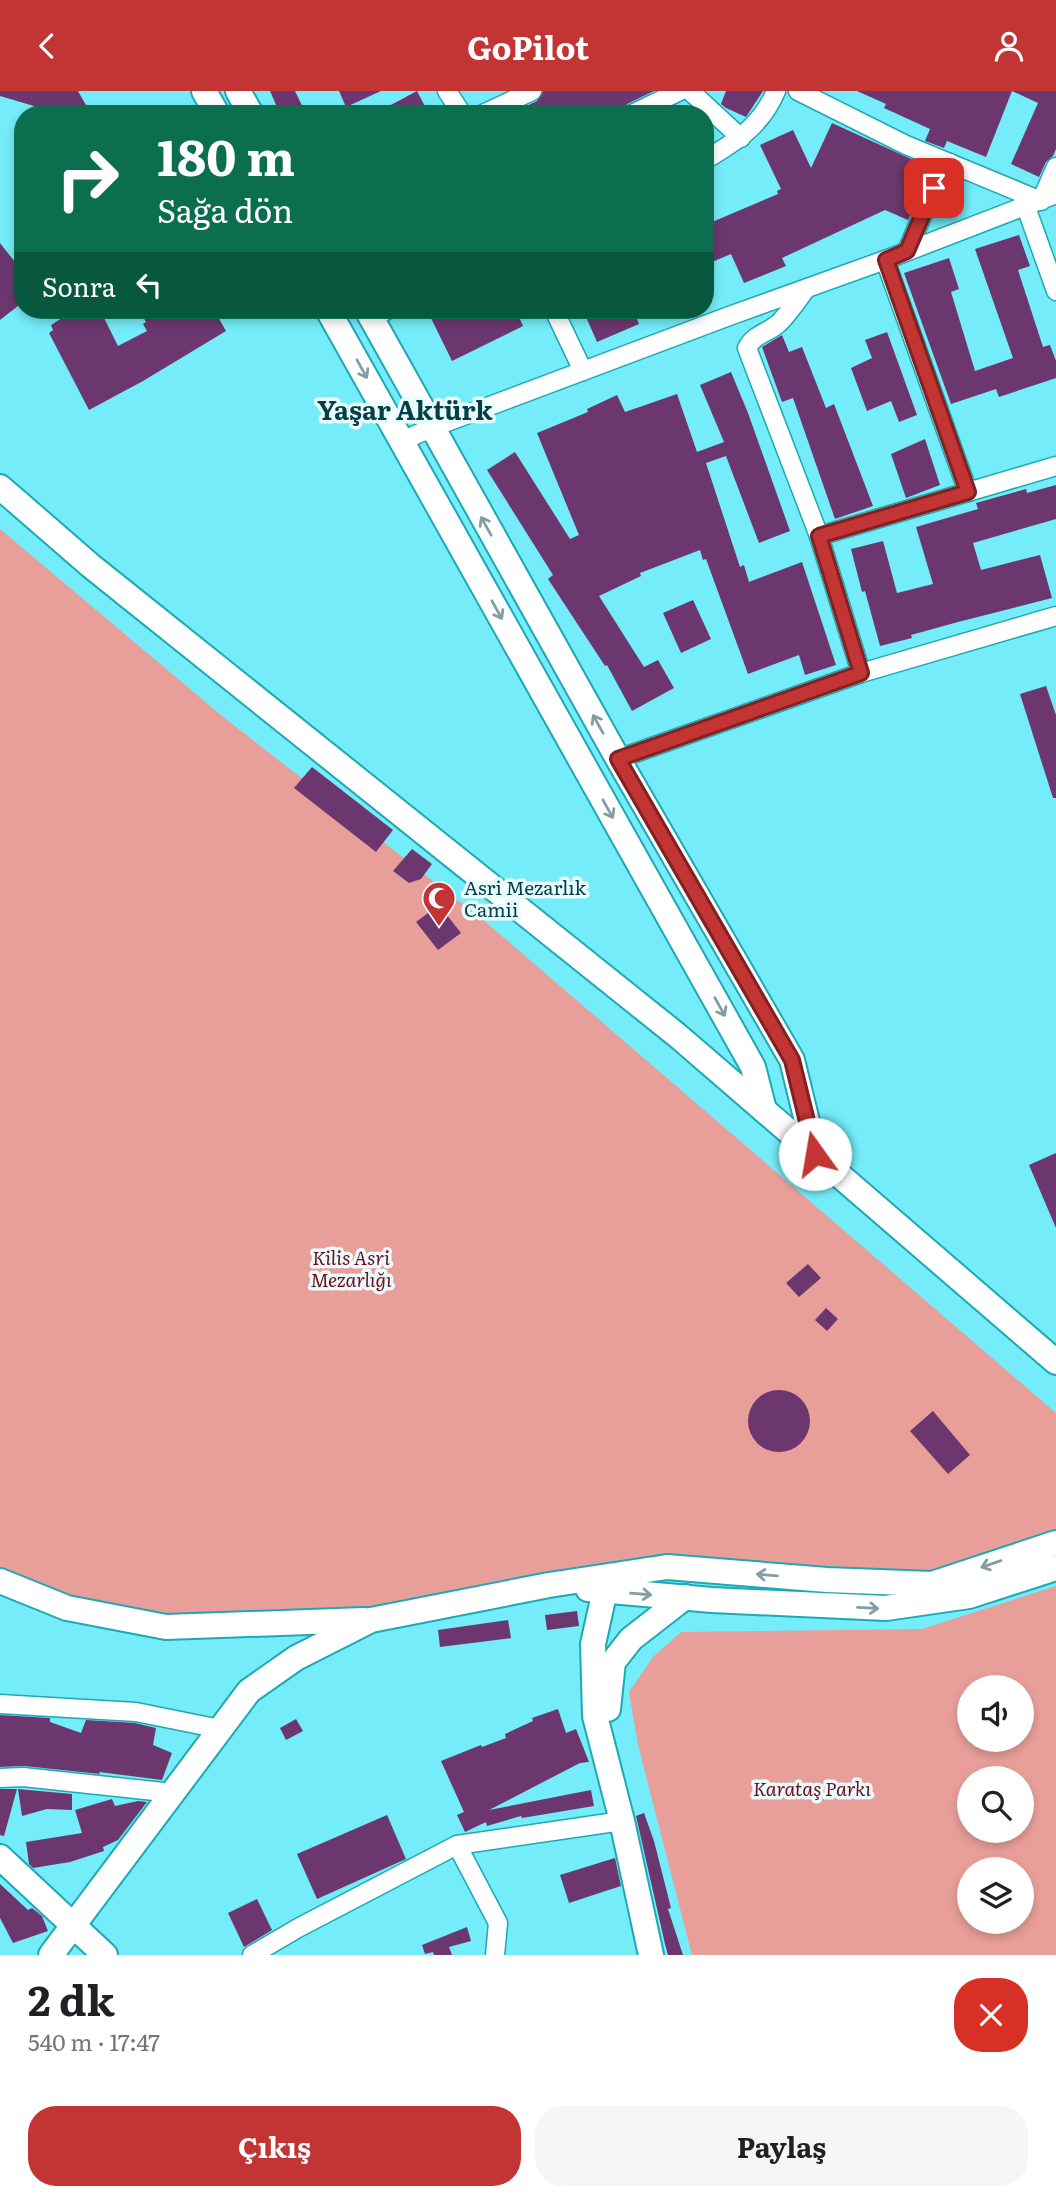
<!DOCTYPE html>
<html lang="tr">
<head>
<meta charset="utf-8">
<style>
  body { margin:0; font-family:Literata,serif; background:#f6f6f6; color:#202124; height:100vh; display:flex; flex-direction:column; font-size:26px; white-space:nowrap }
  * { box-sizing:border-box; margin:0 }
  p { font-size:23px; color:#757577 }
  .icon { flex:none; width:38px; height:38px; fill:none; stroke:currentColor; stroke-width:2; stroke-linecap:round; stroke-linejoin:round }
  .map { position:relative; height:1864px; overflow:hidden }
  .side { display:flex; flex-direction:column; background:#fff; flex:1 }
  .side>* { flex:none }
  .hud { position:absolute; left:14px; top:14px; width:700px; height:214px; border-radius:28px; box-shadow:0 4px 10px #0003; background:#0b6e4f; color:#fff; overflow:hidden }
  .controls { position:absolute; left:957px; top:1584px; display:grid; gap:14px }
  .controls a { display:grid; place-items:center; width:77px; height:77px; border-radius:50%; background:#fff; box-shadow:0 4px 10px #0003; font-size:35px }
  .pin { position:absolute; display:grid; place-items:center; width:60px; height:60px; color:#fff; margin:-30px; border-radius:14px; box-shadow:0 4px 10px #0006 }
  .me { position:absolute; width:77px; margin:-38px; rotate:347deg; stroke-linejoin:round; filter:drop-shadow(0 0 5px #0008) }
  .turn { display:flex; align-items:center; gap:24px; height:147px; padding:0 28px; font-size:32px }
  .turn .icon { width:91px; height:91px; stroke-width:2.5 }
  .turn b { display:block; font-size:49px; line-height:60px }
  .then { display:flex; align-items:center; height:66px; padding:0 28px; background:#0003; gap:14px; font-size:26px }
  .round { display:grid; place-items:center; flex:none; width:74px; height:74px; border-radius:28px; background:#f6f6f6 }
  .headline { display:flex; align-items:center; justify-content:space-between; height:119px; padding:0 28px }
  h1 { font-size:42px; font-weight:700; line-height:52px }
  .primary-button { display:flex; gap:14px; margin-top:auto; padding:14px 28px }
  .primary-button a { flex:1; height:80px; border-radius:28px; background:#c33435; color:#fff; font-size:28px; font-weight:700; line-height:80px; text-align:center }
  .primary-button a+a { background:#f6f6f6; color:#202124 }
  header { display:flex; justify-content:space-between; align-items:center; height:91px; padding:0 28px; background:#c33435; color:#fff; font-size:32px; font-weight:700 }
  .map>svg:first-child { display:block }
  .green { fill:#e99f99; fill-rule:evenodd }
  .building { fill:#6c376f }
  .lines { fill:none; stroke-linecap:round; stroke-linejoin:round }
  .street-casing { stroke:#1ea8b5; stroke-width:21 }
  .secondary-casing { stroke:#1ea8b5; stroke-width:28 }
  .street { stroke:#fff; stroke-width:18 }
  .secondary { stroke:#fff; stroke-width:24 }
  .oneway { stroke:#829ea2 }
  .route-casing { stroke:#7f2222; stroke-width:18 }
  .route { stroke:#c33435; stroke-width:12 }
  .labels { text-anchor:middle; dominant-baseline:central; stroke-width:7; stroke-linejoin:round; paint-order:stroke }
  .poi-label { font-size:19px; fill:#053e44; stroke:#e8fcff; text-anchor:start }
  .park-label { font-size:19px; font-style:italic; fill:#720d13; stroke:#e8fcff }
  .district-label { font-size:26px; font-weight:bold; fill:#053e44; stroke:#e8fcff }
</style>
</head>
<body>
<header><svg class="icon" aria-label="back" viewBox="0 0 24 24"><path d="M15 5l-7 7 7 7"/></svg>GoPilot<svg class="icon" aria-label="person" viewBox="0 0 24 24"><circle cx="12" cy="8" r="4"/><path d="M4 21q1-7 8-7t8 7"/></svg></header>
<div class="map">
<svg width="1056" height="1864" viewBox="0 0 1056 1864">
  <rect width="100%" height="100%" fill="#74ecf9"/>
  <g class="green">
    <polygon points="0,438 222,625 488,833 1056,1322 1056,1455 928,1494 655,1478 447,1521 162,1537 0,1492"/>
    <path d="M1056,1495v369h-364l-54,-210 -9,-53 24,-35 28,-25 241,-3zM970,1596h52v52h-52zM970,1687h52v53h-52zM970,1778h52v52h-52z"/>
  </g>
  <g class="building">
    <polygon points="0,0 78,0 91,23 61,23 0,5"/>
    <polygon points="270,0 295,0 306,23 280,23"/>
    <polygon points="339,0 381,0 346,16"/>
    <polygon points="417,0 429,23 374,23"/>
    <polygon points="543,0 654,0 627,13 621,23 510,23 537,10"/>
    <polygon points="726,0 763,0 746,26 726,17 721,13"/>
    <polygon points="857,0 1056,0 1056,58 1053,65 1046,71 1039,86 1011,73 1038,12 1012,0 986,66 947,50 944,57 925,50 930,38 884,17 886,13"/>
    <polygon points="832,32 933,78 924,92 908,129 885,119 782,167 786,175 744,192 731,163 705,174 705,134 778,103 777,100 781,98 760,54 793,39 811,77"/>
    <polygon points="1019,144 1030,175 1018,179 1043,256 1050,254 1056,270 1056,287 999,306 996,298 951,313 904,182 949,167 959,198 951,201 975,280 1013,267 975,158"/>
    <polygon points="0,152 23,181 23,211 0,229"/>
    <polygon points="70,219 100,219 118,255 147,240 143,233 146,231 139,219 214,219 226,240 143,290 89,319 49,242 53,239 51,234 62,227 61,224"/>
    <polygon points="438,219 516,219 523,235 452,270 429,223"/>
    <polygon points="583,219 633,219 639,233 597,251"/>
    <polygon points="887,241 917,324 899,331 891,310 867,320 851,277 872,267 865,249"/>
    <polygon points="782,244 789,261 802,256 826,317 834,313 873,415 835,428 793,307 782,311 762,256"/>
    <polygon points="731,281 748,322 790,440 759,452 726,365 706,372 740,476 744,474 749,491 802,471 836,574 805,584 799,564 748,583 706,468 703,469 700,459 640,482 641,485 599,505 644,576 658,569 674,597 632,620 607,574 605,575 548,488 553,484 487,379 515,361 570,448 579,444 537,342 588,321 587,318 617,304 625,321 677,303 697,361 724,351 700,294"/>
    <polygon points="925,348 940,394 906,407 891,363"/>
    <polygon points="1056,394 1056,428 973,452 981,479 1040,464 1052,507 958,531 911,544 912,547 880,555 865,500 862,501 851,458 883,450 897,502 933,493 916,436 978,418 976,412 1026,398 1027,402"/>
    <polygon points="693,509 711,548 681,562 663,522"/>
    <polygon points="1046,595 1056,624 1056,707 1053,707 1020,603"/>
    <polygon points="312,676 393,739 376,761 294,697"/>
    <polygon points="412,758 432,773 421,788 409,792 393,780"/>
    <polygon points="439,814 461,842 438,859 416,831"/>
    <polygon points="1056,1062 1056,1137 1029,1074"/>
    <polygon points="808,1173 821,1187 799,1206 786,1192"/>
    <polygon points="826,1217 838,1228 827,1240 815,1229"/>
    <circle cx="779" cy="1330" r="31"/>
    <polygon points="933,1320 970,1364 948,1383 910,1340"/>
    <polygon points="577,1520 579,1535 547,1539 545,1524"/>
    <polygon points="508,1529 511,1547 440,1556 438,1539"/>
    <polygon points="558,1618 566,1642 576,1638 589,1671 580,1672 489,1719 591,1699 594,1715 522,1727 521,1725 487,1735 486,1731 465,1741 457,1724 464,1721 441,1670 481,1654 482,1656 506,1647 505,1643 533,1630 532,1627"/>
    <polygon points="0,1624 50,1627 50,1631 81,1642 86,1629 135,1632 156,1637 153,1654 172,1662 162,1689 99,1681 100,1683 24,1675 0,1676"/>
    <polygon points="296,1628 303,1640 286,1649 280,1637"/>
    <polygon points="0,1698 17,1698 4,1745 0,1744"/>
    <polygon points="18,1698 72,1703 72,1719 47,1718 22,1725"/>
    <polygon points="112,1708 115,1715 138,1710 147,1711 118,1749 103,1756 104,1760 70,1771 33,1777 29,1773 26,1751 82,1742 75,1719"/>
    <polygon points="644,1722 654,1750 671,1817 668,1818 683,1864 668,1864 665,1853 636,1725"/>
    <polygon points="387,1724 406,1768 317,1808 297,1763"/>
    <polygon points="615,1767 621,1795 569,1812 560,1784"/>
    <polygon points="0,1793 28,1819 32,1817 42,1825 48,1840 13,1852 0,1827"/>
    <polygon points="257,1808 272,1839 244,1856 228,1822"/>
    <polygon points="467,1836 471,1850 449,1856 452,1864 434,1864 433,1861 425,1863 422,1854"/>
  </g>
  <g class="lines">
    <defs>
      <g id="street">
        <polyline points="447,0 462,23"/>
        <polyline points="690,0 741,47"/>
        <polyline points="798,0 906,54 1041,110 1056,76"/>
        <polyline points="483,23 532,0"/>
        <polyline points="632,23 680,0"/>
        <path d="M705,69c32,-19 56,-34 71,-69"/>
        <polyline points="1026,116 1056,200"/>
        <polyline points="907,160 934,97 950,72"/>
        <polyline points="885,169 968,401"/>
        <path d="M805,199c-8,11 -16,23 -26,33 -11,10 -25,11 -32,25l72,188 42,137"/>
        <polyline points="554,219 583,280"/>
        <polyline points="371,227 387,219"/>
        <polyline points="402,350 431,337 732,224 885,169 1056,103"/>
        <polyline points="819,445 1056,375"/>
        <polyline points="618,668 861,582 1056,525"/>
        <polyline points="0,1613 136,1621 220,1638"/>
        <polyline points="0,1687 23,1686 173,1702"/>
        <polyline points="457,1754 498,1832 495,1864"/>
        <polyline points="252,1864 298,1837 457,1754 622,1730"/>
      </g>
      <g id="secondary">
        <polyline points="204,0 217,23"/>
        <polyline points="238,0 251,23"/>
        <polyline points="328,219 753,976 764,1019"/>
        <polyline points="367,219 618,668 792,969 815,1063"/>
        <polyline points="0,396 91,475 678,945 1056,1271"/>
        <polyline points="606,1486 605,1499 593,1553 595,1625 622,1730 651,1864"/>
        <polyline points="0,1490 67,1517 166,1536 364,1529"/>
        <polyline points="588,1498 712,1509 886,1517 969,1505 1056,1477"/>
        <polyline points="608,1618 613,1571 631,1548 685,1506"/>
        <polyline points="0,1766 105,1864"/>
        <polyline points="51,1864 249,1600 296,1567 371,1529 549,1494 667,1476 827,1489 932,1493 1056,1452"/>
      </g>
    </defs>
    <use href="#street" class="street-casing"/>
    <use href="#secondary" class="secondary-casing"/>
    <use href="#street" class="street"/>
    <use href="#secondary" class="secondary"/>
  </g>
  <defs><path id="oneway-shaft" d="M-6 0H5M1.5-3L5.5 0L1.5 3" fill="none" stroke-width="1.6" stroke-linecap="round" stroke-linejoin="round" transform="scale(1.75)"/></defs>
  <g class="oneway">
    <use href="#oneway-shaft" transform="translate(362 278) rotate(61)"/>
    <use href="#oneway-shaft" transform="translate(486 435) rotate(-119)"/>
    <use href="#oneway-shaft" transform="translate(497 519) rotate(61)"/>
    <use href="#oneway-shaft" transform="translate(598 633) rotate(-119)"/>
    <use href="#oneway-shaft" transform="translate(608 718) rotate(61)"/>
    <use href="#oneway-shaft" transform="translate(720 916) rotate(61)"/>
    <use href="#oneway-shaft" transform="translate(991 1473) rotate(161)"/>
    <use href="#oneway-shaft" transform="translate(767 1484) rotate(-175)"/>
    <use href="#oneway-shaft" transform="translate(641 1503) rotate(5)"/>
    <use href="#oneway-shaft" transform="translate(868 1517) rotate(3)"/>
  </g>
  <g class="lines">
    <defs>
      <polyline id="route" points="815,1063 792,969 618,668 861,582 819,445 968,401 886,169 907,160 934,97"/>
    </defs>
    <use href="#route" class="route-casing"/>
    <use href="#route" class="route"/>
  </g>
  <defs>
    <symbol id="mosque-pin" viewBox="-11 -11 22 30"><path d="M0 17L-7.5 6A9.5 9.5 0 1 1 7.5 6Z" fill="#c33435" stroke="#e8fcff"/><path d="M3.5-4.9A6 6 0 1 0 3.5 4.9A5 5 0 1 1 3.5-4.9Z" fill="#fff"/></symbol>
  </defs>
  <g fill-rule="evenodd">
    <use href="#mosque-pin" x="420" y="788" width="38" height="52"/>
  </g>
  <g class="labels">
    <g class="poi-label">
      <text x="464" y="796">Asri Mezarlık<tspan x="464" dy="22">Camii</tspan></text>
    </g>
    <g class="park-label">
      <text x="351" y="1166">Kilis Asri<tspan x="351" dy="22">Mezarlığı</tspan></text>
      <text x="812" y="1697">Karataş Parkı</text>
    </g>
    <g class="district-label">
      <text x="405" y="317">Yaşar Aktürk</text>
    </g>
  </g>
</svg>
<div class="controls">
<a><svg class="icon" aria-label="sound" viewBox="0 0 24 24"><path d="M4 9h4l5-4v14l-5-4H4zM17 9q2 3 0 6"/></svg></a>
<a><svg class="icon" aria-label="search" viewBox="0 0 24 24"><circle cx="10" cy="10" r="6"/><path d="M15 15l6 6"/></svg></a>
<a><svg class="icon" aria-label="layers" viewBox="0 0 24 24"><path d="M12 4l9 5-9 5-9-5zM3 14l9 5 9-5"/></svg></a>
</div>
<div class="pin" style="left:934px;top:97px;background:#d93025"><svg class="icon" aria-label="arrive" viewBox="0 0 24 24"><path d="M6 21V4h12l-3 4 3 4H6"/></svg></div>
<svg class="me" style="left:815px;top:1063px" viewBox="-20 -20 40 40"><circle r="19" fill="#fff"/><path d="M0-13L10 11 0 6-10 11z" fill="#c33435"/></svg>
<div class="hud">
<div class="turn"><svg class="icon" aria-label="right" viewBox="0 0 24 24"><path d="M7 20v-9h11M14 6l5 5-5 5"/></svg><div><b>180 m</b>Sağa dön</div></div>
<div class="then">Sonra<svg class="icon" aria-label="left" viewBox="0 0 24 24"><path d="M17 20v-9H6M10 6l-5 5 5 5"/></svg></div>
</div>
</div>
<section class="side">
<div class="headline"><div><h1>2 dk</h1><p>540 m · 17:47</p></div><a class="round" style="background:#d93025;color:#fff"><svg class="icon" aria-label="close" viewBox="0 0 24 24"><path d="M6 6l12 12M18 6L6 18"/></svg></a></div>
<div class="primary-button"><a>Çıkış</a><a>Paylaş</a></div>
</section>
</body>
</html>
